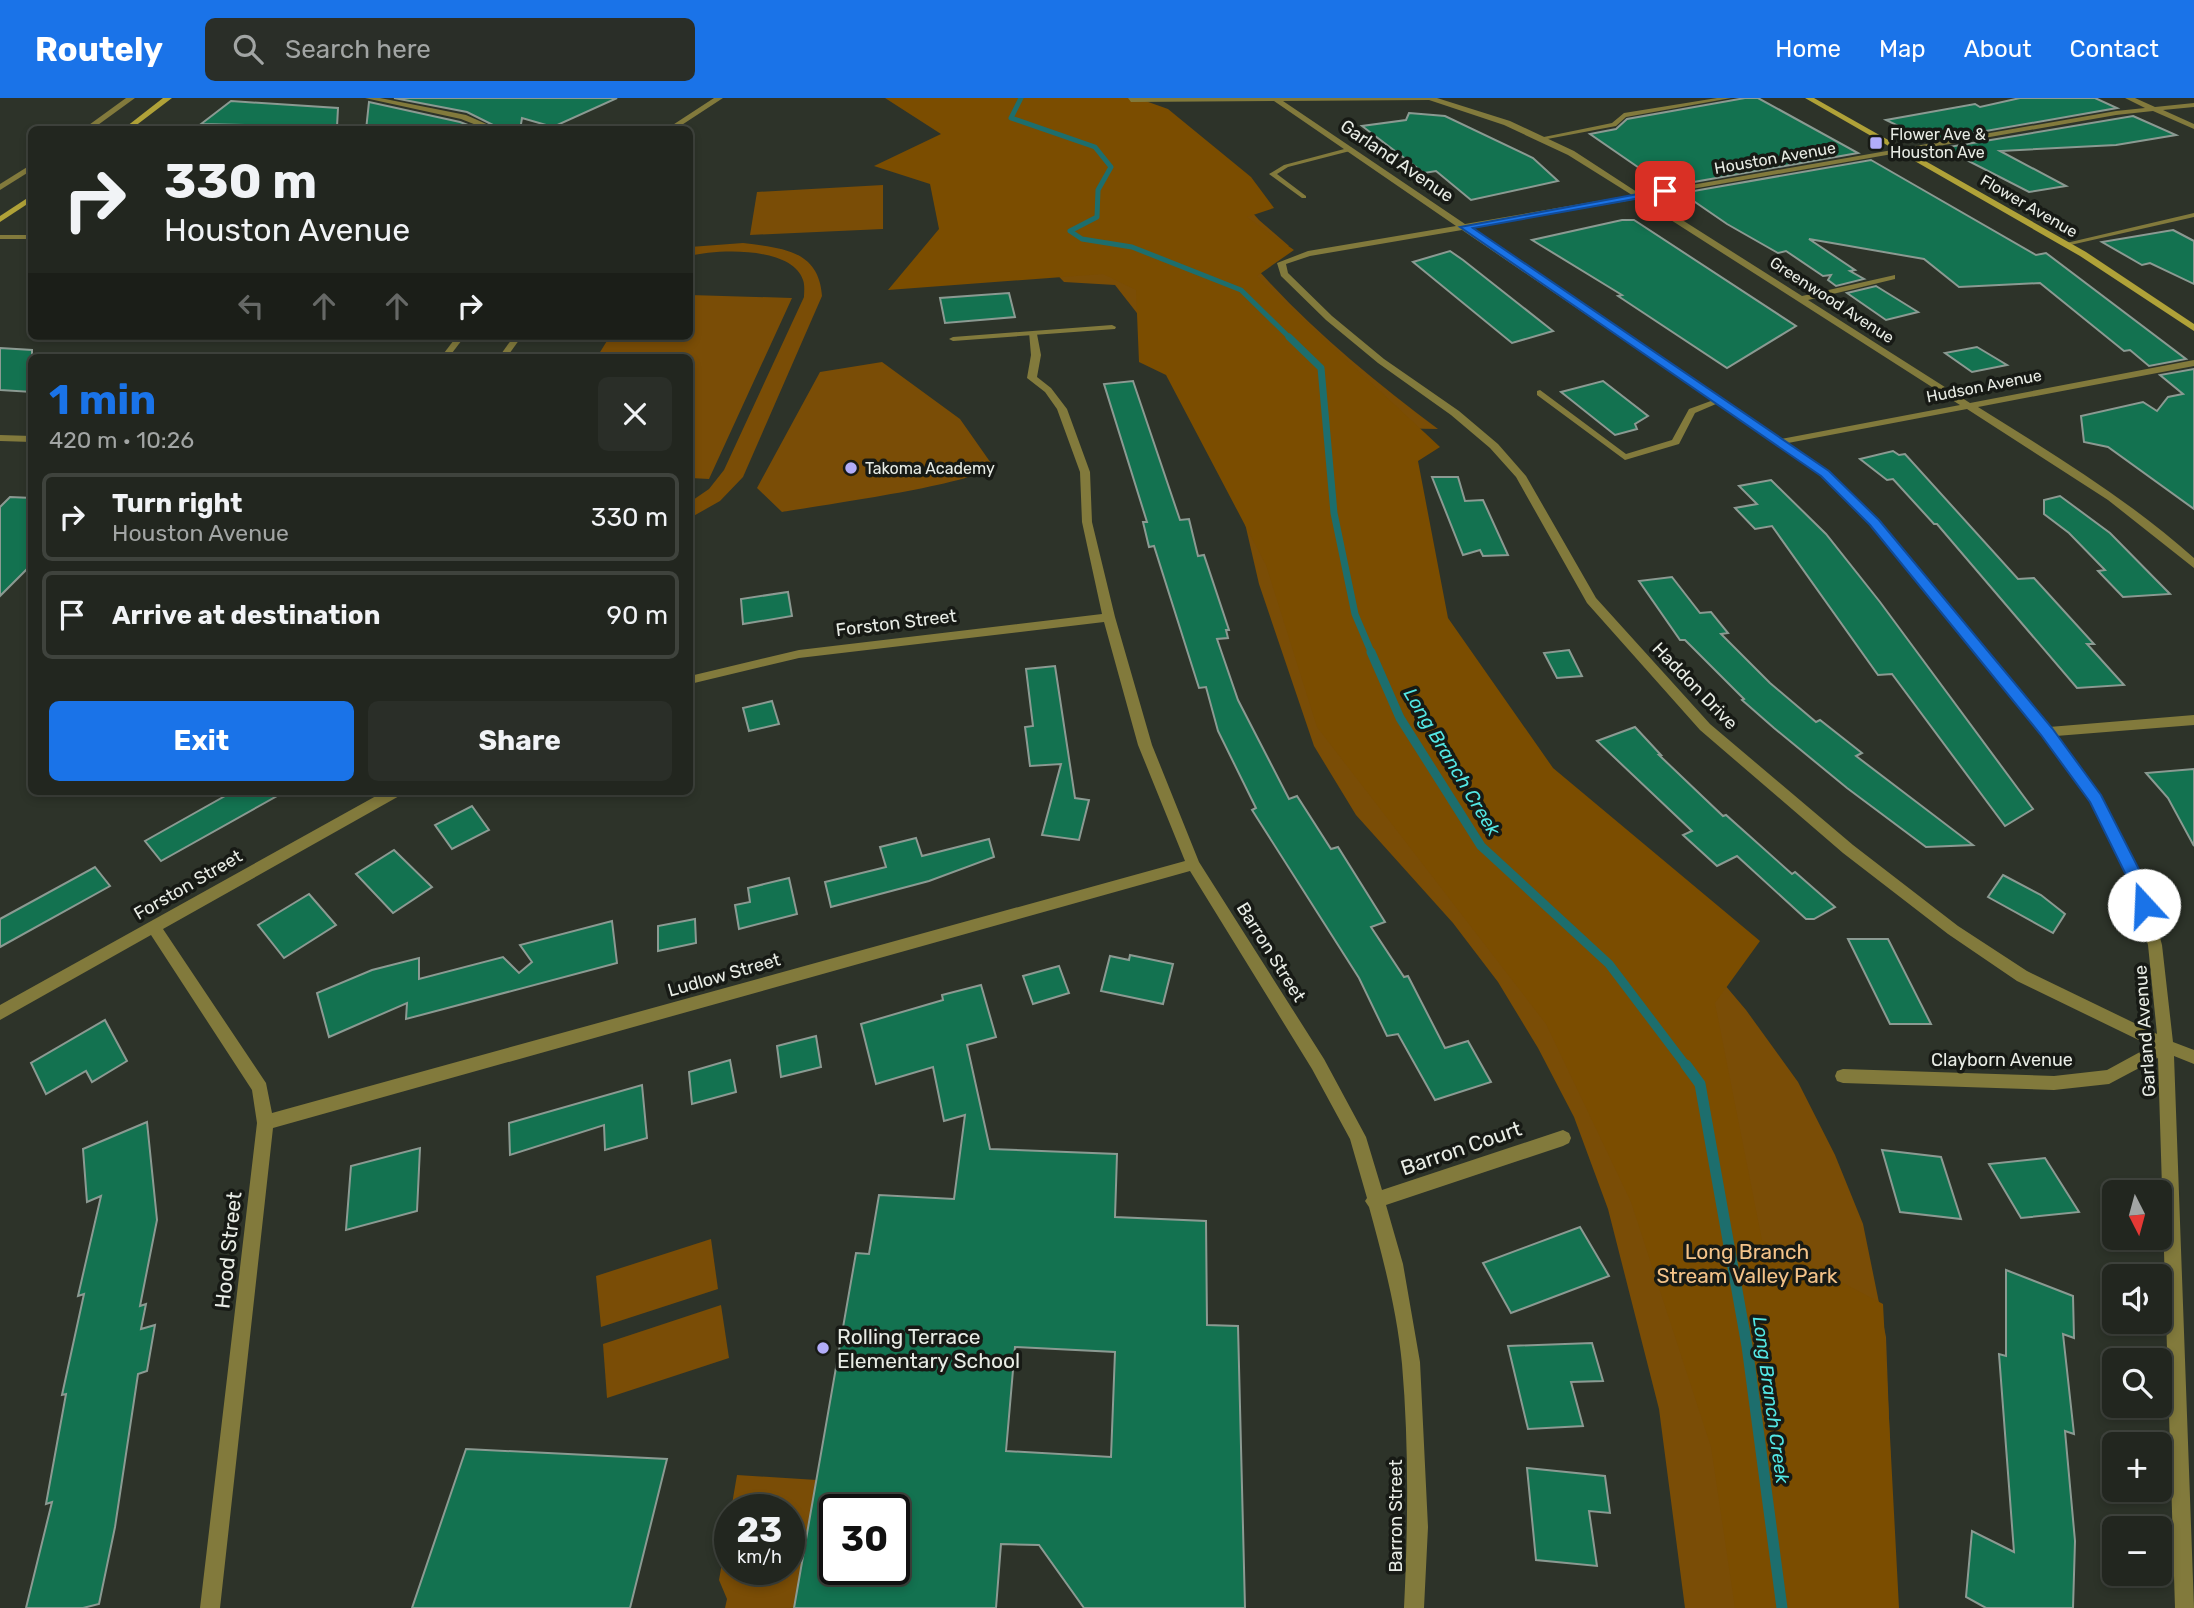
<!DOCTYPE html>
<html lang="en">
<head>
<meta charset="utf-8">
<style>
  body { margin:0; font-family:Rubik,sans-serif; background:#2a2e28; color:#f1f3f6; height:100vh; display:flex; flex-direction:column; font-size:26px; white-space:nowrap }
  * { box-sizing:border-box; margin:0 }
  p { font-size:23px; color:#a2a5a4 }
  .icon { flex:none; width:38px; height:38px; fill:none; stroke:currentColor; stroke-width:2; stroke-linecap:round; stroke-linejoin:round }
  .map { position:relative; flex:1; overflow:hidden }
  .sheet { position:absolute; left:28px; top:256px; width:665px; height:441px; display:flex; flex-direction:column; background:#22261f; border-radius:10px; box-shadow:0 4px 10px #0003,0 0 0 2px #3f433d }
  .sheet>* { flex:none }
  .top-card { position:absolute; left:28px; top:28px; width:665px; height:214px; border-radius:10px; box-shadow:0 4px 10px #0003,0 0 0 2px #3f433d; background:#22261f; color:#f1f3f6; overflow:hidden }
  .needle { width:46px; rotate:174deg }
  .fabs { position:absolute; left:2102px; top:1082px; display:grid; gap:14px }
  .fabs a { display:grid; place-items:center; width:70px; height:70px; border-radius:10px; background:#22261f; box-shadow:0 4px 10px #0003,0 0 0 2px #3f433d; font-size:35px }
  .speed { position:absolute; left:714px; top:1396px; display:flex; gap:14px; font-size:35px; font-weight:700; text-align:center }
  .speed>* { display:grid; place-content:center; width:91px; height:91px; border-radius:50%; background:#22261f; box-shadow:0 4px 10px #0003,0 0 0 2px #3f433d; line-height:1 }
  .speed small { font-size:18px; font-weight:400 }
  .speed .limit { border:4px solid #111; border-radius:10px; background:#fff; color:#111 }
  .pin { position:absolute; display:grid; place-items:center; width:60px; height:60px; color:#fff; margin:-30px; border-radius:14px; box-shadow:0 4px 10px #0006 }
  .me { position:absolute; width:77px; margin:-38px; rotate:340deg; stroke-linejoin:round; filter:drop-shadow(0 0 5px #0008) }
  .turn { display:flex; align-items:center; gap:24px; height:147px; padding:0 21px; font-size:32px }
  .turn .icon { width:91px; height:91px; stroke-width:2.5 }
  .turn b { display:block; font-size:49px; line-height:60px }
  .lanes { display:flex; align-items:center; height:66px; padding:0 21px; background:#0003; justify-content:center; gap:35px; direction:ltr }
  .lanes .off { opacity:.35 }
  .round { display:grid; place-items:center; flex:none; width:74px; height:74px; border-radius:10px; background:#2a2e28 }
  .overview { display:flex; align-items:center; justify-content:space-between; height:119px; padding:0 21px }
  h1 { font-size:42px; font-weight:700; line-height:52px; color:#1a73e8 }
  .cta { display:flex; gap:14px; margin-top:auto; padding:14px 21px }
  .cta a { flex:1; height:80px; border-radius:10px; background:#1a73e8; color:#fff; font-size:28px; font-weight:700; line-height:80px; text-align:center }
  .cta a+a { background:#2a2e28; color:#f1f3f6 }
  ul { padding:0; list-style:none }
  li { display:flex; align-items:center; gap:21px; height:88px; margin:0 14px 10px; padding:0 7px; border:4px solid #3f433d; border-radius:10px }
  li div { flex:1 }
  li b { display:block; font-size:26px }
  li em { font-style:normal }
  header { display:flex; align-items:center; gap:42px; box-sizing:border-box; height:98px; padding:0 35px; background:#1a73e8; color:#fff }
  header strong { font-size:33px }
  nav { display:flex; gap:38px; margin-inline-start:auto; font-size:24px }
  .search { width:490px; height:63px; background:#2a2e28; display:flex; align-items:center; gap:18px; box-sizing:border-box; padding:0 24px; border-radius:10px; color:#a2a5a4; font-size:26px }
  .map>svg:first-child { display:block }
  .green { fill:#7a4d06 }
  .forest { fill:#7b4d00 }
  .lines { fill:none; stroke-linecap:round; stroke-linejoin:round }
  .stream-far3 { stroke:#1d6e6d; stroke-width:5 }
  .stream-far2 { stroke:#1d6e6d; stroke-width:7 }
  .stream-far1 { stroke:#1d6e6d; stroke-width:9 }
  .stream { stroke:#1d6e6d; stroke-width:11 }
  .building { fill:#137250; stroke:#8b9a92; stroke-width:2; fill-rule:evenodd }
  .lane { fill:#827a3c; fill-rule:evenodd }
  .street { fill:#827a3c; fill-rule:evenodd }
  .secondary { fill:#b0a238; fill-rule:evenodd }
  .route { fill:#1a73e8; stroke:#114b97; stroke-width:2 }
  .poi-dot { fill:#b2adf9; stroke:#171a15; stroke-width:2.5 }
  .labels { text-anchor:middle; dominant-baseline:central; stroke-width:7; stroke-linejoin:round; paint-order:stroke }
  .far-poi-label { font-size:16px; fill:#e8ece5; stroke:#171a15; text-anchor:start }
  .far-street-label { font-size:16px; fill:#e8ece5; stroke:#171a15 }
  .street-label { font-size:18px; fill:#e8ece5; stroke:#171a15 }
  .water-label { font-size:19px; font-style:italic; fill:#53e7e5; stroke:#171a15 }
  .near-street-label { font-size:21px; fill:#e8ece5; stroke:#171a15 }
  .near-park-label { font-size:21px; fill:#f4c389; stroke:#171a15 }
  .near-poi-label { font-size:21px; fill:#e8ece5; stroke:#171a15; text-anchor:start }
</style>
</head>
<body>
<header>
<strong>Routely</strong>
<div class="search"><svg class="icon" aria-label="search" viewBox="0 0 24 24"><circle cx="10" cy="10" r="6"/><path d="M15 15l6 6"/></svg>Search here</div>
<nav><a>Home</a><a>Map</a><a>About</a><a>Contact</a></nav>
</header>
<div class="map">
<svg width="2194" height="1510" viewBox="0 0 2194 1510">
  <rect width="100%" height="100%" fill="#2d3329"/>
  <g class="green">
    <path d="M1166,18l93,104 30,26 -45,8c58,68 123,122 194,175l-55,-1 46,181 246,317 71,84 52,72 37,73 28,69 23,113 10,271h-211l-26,-199 -51,-200 -34,-92 -36,-69 -40,-66 -45,-59 -97,-108 -42,-69 -55,-162 -18,-78 -61,-138 -65,-83 -51,-3 -74,-78z"/>
    <polygon points="883,87 883,131 750,137 757,94"/>
    <path d="M743,145c39,5 76,7 79,53l-79,181 -23,24 -30,17v-16l19,-13 15,-19 80,-173c0,-4 1,-12 -1,-17 -11,-34 -86,-31 -113,-24v-9z"/>
    <polygon points="690,197 792,200 709,381 690,380 690,259 597,259 610,238 690,238"/>
    <path d="M882,264l78,57 33,47c-15,18 -178,40 -211,46l-25,-24 63,-116z"/>
    <polygon points="711,1141 718,1191 601,1229 596,1178"/>
    <polygon points="721,1207 729,1260 607,1300 603,1246"/>
    <polygon points="737,1377 817,1382 794,1510 725,1510 727,1501 719,1482 730,1419 730,1472 789,1472 789,1412 731,1412"/>
  </g>
  <polygon class="forest" points="885,0 1137,0 1168,11 1251,79 1274,110 1247,119 1294,152 1257,178 1440,349 1418,363 1448,520 1553,670 1760,843 1715,905 1762,1142 1883,1206 1899,1510 1735,1510 1711,1349 1631,1104 1546,926 1317,629 1266,467 1166,277 1139,264 1136,192 1103,176 888,192 939,131 930,86 874,68 941,36"/>
  <g class="lines">
    <polyline class="stream-far3" points="1021,0 1011,20 1095,49 1111,69 1098,92 1097,119 1070,133 1082,141 1132,149 1241,192 1291,241"/>
    <polyline class="stream-far2" points="1289,239 1321,270 1334,415 1355,516 1372,556"/>
    <polyline class="stream-far1" points="1371,554 1400,620 1481,748 1609,866 1687,969"/>
    <polyline class="stream" points="1686,967 1700,986 1747,1248 1782,1510"/>
  </g>
  <g class="building">
    <polygon points="394,0 617,0 553,29 522,20 520,32 503,32 467,14"/>
    <polygon points="1745,0 1758,0 1858,55 1671,88 1668,70 1645,74 1590,36 1616,31 1627,21"/>
    <polygon points="2020,0 2095,0 2117,10 1929,43 1886,22 1975,6 1980,9"/>
    <polygon points="231,3 338,10 337,29 201,26"/>
    <polygon points="369,4 460,24 481,32 366,32"/>
    <polygon points="1409,15 1445,18 1533,60 1558,83 1471,102 1436,73 1424,75 1362,28 1406,22"/>
    <polygon points="2133,18 2176,37 2116,47 2000,53 2066,88 2029,94 1943,50"/>
    <polygon points="1871,62 2036,157 2046,155 2186,261 2149,268 2130,252 2124,253 2040,185 1959,189 1924,161 1809,141 1855,172 1850,173 1864,181 1836,188 1828,182 1831,177 1823,178 1786,153 1778,155 1727,126 1682,95"/>
    <polygon points="1622,122 1634,122 1796,228 1727,270 1618,198 1622,197 1532,142"/>
    <polygon points="2173,132 2194,143 2194,186 2150,165 2142,167 2102,144"/>
    <polygon points="1450,153 1463,162 1553,233 1512,245 1413,164"/>
    <polygon points="1876,188 1918,214 1886,222 1847,195"/>
    <polygon points="1009,195 1015,219 945,225 940,200"/>
    <polygon points="1977,249 2007,267 1972,274 1945,255"/>
    <polygon points="0,250 32,252 32,294 0,292"/>
    <polygon points="2194,271 2194,411 2108,349 2084,344 2081,318 2143,304 2157,313 2168,299 2183,296 2160,277"/>
    <polygon points="1133,283 1180,422 1189,421 1198,458 1204,457 1229,532 1226,532 1228,540 1217,541 1238,602 1289,701 1297,698 1331,751 1338,749 1385,824 1371,829 1404,879 1408,878 1445,950 1468,943 1491,984 1435,1002 1398,936 1387,938 1359,880 1252,712 1256,710 1218,633 1206,589 1199,590 1154,448 1149,449 1143,424 1147,424 1104,286"/>
    <polygon points="1603,283 1648,318 1635,326 1637,331 1615,337 1561,294"/>
    <polygon points="1893,353 1899,357 1905,356 2018,481 2034,480 2094,546 2087,546 2124,587 2077,590 1937,426 1934,426 1893,381 1887,382 1860,361"/>
    <polygon points="1432,379 1458,379 1465,403 1483,402 1508,457 1483,458 1480,452 1463,457"/>
    <polygon points="1771,382 1826,436 1880,504 2033,711 2005,728 1892,576 1878,577 1772,428 1755,431 1735,410 1757,406 1739,388"/>
    <polygon points="2060,398 2110,435 2170,496 2123,499 2098,473 2105,472 2069,435 2044,416 2044,402"/>
    <polygon points="10,399 32,400 32,466 0,498 0,409"/>
    <polygon points="1672,479 1700,515 1711,514 1728,535 1721,536 1770,585 1816,624 1820,622 1862,655 1856,658 1973,747 1926,749 1847,690 1774,630 1742,602 1744,601 1685,542 1680,542 1639,483"/>
    <polygon points="788,494 792,518 743,526 741,501"/>
    <polygon points="1569,552 1582,578 1557,580 1544,555"/>
    <polygon points="1055,568 1075,700 1089,702 1079,742 1042,737 1061,666 1030,668 1025,629 1033,628 1026,571"/>
    <polygon points="772,603 779,626 749,633 743,610"/>
    <polygon points="1635,629 1661,657 1659,657 1723,718 1726,717 1792,776 1795,774 1835,809 1814,821 1806,821 1737,758 1717,768 1683,737 1692,733 1597,643"/>
    <polygon points="2194,671 2194,748 2168,700 2146,675"/>
    <polygon points="234,693 286,693 161,763 145,743"/>
    <polygon points="472,708 489,732 452,751 435,727"/>
    <polygon points="916,740 922,758 989,741 994,759 929,783 831,809 825,784 886,769 880,749"/>
    <polygon points="394,752 432,789 393,815 356,776"/>
    <polygon points="95,769 110,788 0,849 0,821"/>
    <polygon points="2003,777 2041,797 2065,816 2053,835 1988,799"/>
    <polygon points="789,780 797,816 739,831 735,807 750,804 748,790"/>
    <polygon points="309,796 336,827 284,860 258,827"/>
    <polygon points="695,821 696,845 658,853 658,828"/>
    <polygon points="612,823 617,865 406,921 407,905 329,939 317,895 372,872 419,860 419,881 503,859 519,875 532,864 520,847"/>
    <polygon points="1848,841 1888,841 1931,926 1890,926"/>
    <polygon points="1130,857 1173,866 1163,906 1101,893 1110,858 1129,862"/>
    <polygon points="1059,868 1069,895 1033,906 1023,878"/>
    <path d="M981,887l15,52 -29,8 23,104 127,5 -2,63 91,4 1,104 31,1 7,282h-161l-45,-63 -38,-1 -5,64h-202l62,-355 13,1 10,-59 75,4 11,-84 -21,6 -11,-54 -57,17 -15,-60 82,-24 -1,-5zM1015,1249l100,5 -4,105 -105,-6zM835,1412h59v60h-59z"/>
    <polygon points="105,922 127,963 92,984 86,973 46,996 31,965"/>
    <polygon points="816,938 821,969 781,979 777,948"/>
    <polygon points="730,962 736,994 692,1006 689,974"/>
    <polygon points="642,987 647,1040 605,1052 604,1027 510,1057 509,1025"/>
    <polygon points="147,1024 157,1122 140,1208 146,1206 141,1231 155,1227 147,1273 138,1276 115,1429 99,1506 83,1510 26,1510 52,1404 46,1406 66,1296 62,1297 84,1196 78,1198 101,1098 87,1104 83,1051"/>
    <polygon points="420,1050 417,1113 346,1132 351,1068"/>
    <polygon points="1882,1052 1941,1059 1961,1121 1900,1114"/>
    <polygon points="2045,1060 2079,1114 2021,1120 1989,1066"/>
    <polygon points="1580,1129 1609,1178 1511,1215 1483,1165"/>
    <polygon points="2006,1172 2073,1198 2074,1240 2063,1236 2074,1336 2065,1333 2075,1443 2073,1510 1986,1510 1966,1499 1972,1433 2014,1454 1999,1256 2006,1258"/>
    <polygon points="1592,1245 1603,1283 1571,1284 1583,1328 1528,1331 1508,1248"/>
    <polygon points="466,1351 667,1361 630,1510 412,1510"/>
    <polygon points="1527,1370 1605,1378 1610,1415 1589,1413 1597,1468 1536,1462"/>
  </g>
  <g class="lines">
    <g class="lane">
      <polygon points="1717,0 1731,0 1626,19 1616,28 1542,42 1539,40 1612,25 1624,15"/>
      <polygon points="1348,50 1350,51 1350,53 1288,69 1277,76 1306,98 1306,100 1302,100 1269,76 1284,67"/>
      <polygon points="2194,115 2194,119 2066,148 2062,146"/>
      <rect x="0" y="137" width="32" height="4"/>
      <polygon points="1112,227 1116,229 1115,231 953,243 949,241 953,239"/>
      <polygon points="457,238 465,238 449,259 441,259"/>
      <polygon points="514,238 522,238 507,259 499,259"/>
      <polygon points="1540,292 1626,356 1672,342 1689,311 1719,300 1723,303 1695,315 1679,346 1625,362 1537,297 1537,293"/>
      <polygon points="0,337 32,338 32,344 0,343"/>
    </g>
    <g class="street">
      <polygon points="126,0 135,0 91,32 82,32"/>
      <polygon points="365,0 380,0 466,17 500,32 489,32 461,21"/>
      <polygon points="714,0 723,0 674,32 665,32"/>
      <path d="M1128,0h309l73,23 64,30 66,43 476,-83 29,-3 -20,-10h10l20,9 39,-4v4l-31,3 31,14v5l-41,-18 -37,4 -470,82 156,99 93,-21v4l-87,21 162,103 224,-43v6l-216,41c75,47 150,92 216,151v10l-86,-68 -141,-91 -179,34 41,28 49,49 171,207 145,-12v10l-138,11 45,59 45,90 16,60 11,97 21,8v14l-20,-8 20,552h-19l-17,-550 -49,26 -55,6 -211,-7 -6,-2 -2,-5 2,-5 6,-2 211,7 53,-6 44,-24 -134,-65 -69,-47 -105,-81 -143,-123 -113,-127 -71,-126 -26,-29 -39,-33 -73,-52 -52,-43 -45,-44 -4,-13 31,-12 148,-25 -182,-125 -143,1zM1283,3l146,-1 75,25 64,30 64,40 -167,29zM1638,101l322,206 -179,34 -310,-211zM1462,132l359,245 49,49 171,211 50,67 41,83 16,60 9,89 -130,-63 -69,-45 -105,-81 -143,-121 -114,-126 -70,-122 -28,-32 -39,-33 -75,-52 -52,-43 -44,-43 -2,-9 24,-8z"/>
      <polygon points="32,66 32,72 0,92 0,86"/>
      <path d="M1029,234l8,2 4,21 -4,22 14,11 16,21 23,63 2,50 23,95 37,128 47,117 125,197 42,78 16,53 181,-60 6,3 2,5 -2,5 -6,3 -177,59 17,59 17,98 8,165 -4,81h-20c4,-81 5,-163 -2,-244 -5,-53 -19,-106 -33,-157l-4,-6 2,-3 -17,-59 -38,-70 -122,-198 -917,257 -53,480h-20l57,-485 -5,-33 -101,-155 -151,85v-15l385,-214h18l-2,4 -238,134 103,154 6,30 913,-252 -47,-116 -34,-123 -305,36 -109,26v-8l109,-26 303,-36 -20,-92 -2,-50 -23,-63 -12,-17 -18,-14 4,-23z"/>
    </g>
    <g class="secondary">
      <polygon points="163,0 172,0 130,32 122,32"/>
      <polygon points="1805,0 1814,0 2086,154 2194,226 2194,233 2080,158"/>
      <polygon points="32,97 32,103 0,124 0,118"/>
    </g>
  </g>
  <polygon class="route" points="1665,91 1669,93 1668,95 1473,130 1829,373 1879,422 2052,630 2101,697 2147,787 2153,807 2150,812 2138,812 2131,787 2090,704 2041,637 1870,427 1821,378 1460,129"/>
  <g class="poi-dot">
    <rect x="1869" y="38" width="14" height="14" rx="3.5"/>
    <circle cx="851" cy="370" r="7"/>
    <circle cx="823" cy="1250" r="7"/>
  </g>
  <g class="labels">
    <g class="far-poi-label">
      <text x="1890" y="36">Flower Ave &amp;<tspan x="1890" dy="18">Houston Ave</tspan></text>
      <text x="865" y="370">Takoma Academy</text>
    </g>
    <g class="far-street-label">
      <text transform="translate(1775 60) rotate(-10)">Houston Avenue</text>
      <text transform="translate(2029 108) rotate(30)">Flower Avenue</text>
      <text transform="translate(1832 202) rotate(33)">Greenwood Avenue</text>
      <text transform="translate(1984 288) rotate(-11)">Hudson Avenue</text>
    </g>
    <g class="street-label">
      <text transform="translate(1397 63) rotate(34)">Garland Avenue</text>
      <text transform="translate(896 525) rotate(-7)">Forston Street</text>
      <text transform="translate(1695 588) rotate(46)">Haddon Drive</text>
      <text transform="translate(188 787) rotate(-30)">Forston Street</text>
      <text transform="translate(1271 854) rotate(58)">Barron Street</text>
      <text transform="translate(724 877) rotate(-16)">Ludlow Street</text>
      <text transform="translate(2145 933) rotate(-94)">Garland Avenue</text>
      <text x="2002" y="962">Clayborn Avenue</text>
      <text transform="translate(1396 1418) rotate(-90)">Barron Street</text>
    </g>
    <g class="water-label">
      <text transform="translate(1452 664) rotate(59)">Long Branch Creek</text>
      <text transform="translate(1771 1302) rotate(82)">Long Branch Creek</text>
    </g>
    <g class="near-street-label">
      <text transform="translate(1461 1050) rotate(-19)">Barron Court</text>
      <text transform="translate(228 1152) rotate(-84)">Hood Street</text>
    </g>
    <g class="near-park-label">
      <text x="1747" y="1153">Long Branch<tspan x="1747" dy="24">Stream Valley Park</tspan></text>
    </g>
    <g class="near-poi-label">
      <text x="837" y="1238">Rolling Terrace<tspan x="837" dy="24">Elementary School</tspan></text>
    </g>
  </g>
</svg>
<div class="fabs">
<a><svg class="needle" viewBox="-14 -14 28 28"><path d="M0-13l5 13h-10z" fill="#e53935"/><path d="M0 13l5-13h-10z" fill="#a2a5a4"/></svg></a>
<a><svg class="icon" aria-label="sound" viewBox="0 0 24 24"><path d="M4 9h4l5-4v14l-5-4H4zM17 9q2 3 0 6"/></svg></a>
<a><svg class="icon" aria-label="search" viewBox="0 0 24 24"><circle cx="10" cy="10" r="6"/><path d="M15 15l6 6"/></svg></a>
<a>+</a>
<a>−</a>
</div>
<div class="speed"><div>23<small>km/h</small></div><div class="limit">30</div></div>
<div class="pin" style="left:1665px;top:93px;background:#d93025"><svg class="icon" aria-label="arrive" viewBox="0 0 24 24"><path d="M6 21V4h12l-3 4 3 4H6"/></svg></div>
<svg class="me" style="left:2144px;top:807px" viewBox="-20 -20 40 40"><circle r="19" fill="#fff"/><path d="M0-13L10 11 0 6-10 11z" fill="#1a73e8"/></svg>
<div class="top-card">
<div class="turn"><svg class="icon" aria-label="right" viewBox="0 0 24 24"><path d="M7 20v-9h11M14 6l5 5-5 5"/></svg><div><b>330 m</b>Houston Avenue</div></div>
<div class="lanes"><svg class="icon off" aria-label="left" viewBox="0 0 24 24"><path d="M17 20v-9H6M10 6l-5 5 5 5"/></svg><svg class="icon off" aria-label="ahead" viewBox="0 0 24 24"><path d="M12 20V5M6 11l6-6 6 6"/></svg><svg class="icon off" aria-label="ahead" viewBox="0 0 24 24"><path d="M12 20V5M6 11l6-6 6 6"/></svg><svg class="icon" aria-label="right" viewBox="0 0 24 24"><path d="M7 20v-9h11M14 6l5 5-5 5"/></svg></div>
</div>
<section class="sheet">
<div class="overview"><div><h1>1 min</h1><p>420 m · 10:26</p></div><a class="round"><svg class="icon" aria-label="close" viewBox="0 0 24 24"><path d="M6 6l12 12M18 6L6 18"/></svg></a></div>
<ul>
<li><svg class="icon" aria-label="right" viewBox="0 0 24 24"><path d="M7 20v-9h11M14 6l5 5-5 5"/></svg><div><b>Turn right</b><p>Houston Avenue</p></div><em>330 m</em></li>
<li><svg class="icon" aria-label="arrive" viewBox="0 0 24 24"><path d="M6 21V4h12l-3 4 3 4H6"/></svg><div><b>Arrive at destination</b></div><em>90 m</em></li>
</ul>
<div class="cta"><a>Exit</a><a>Share</a></div>
</section>
</div>
</body>
</html>
